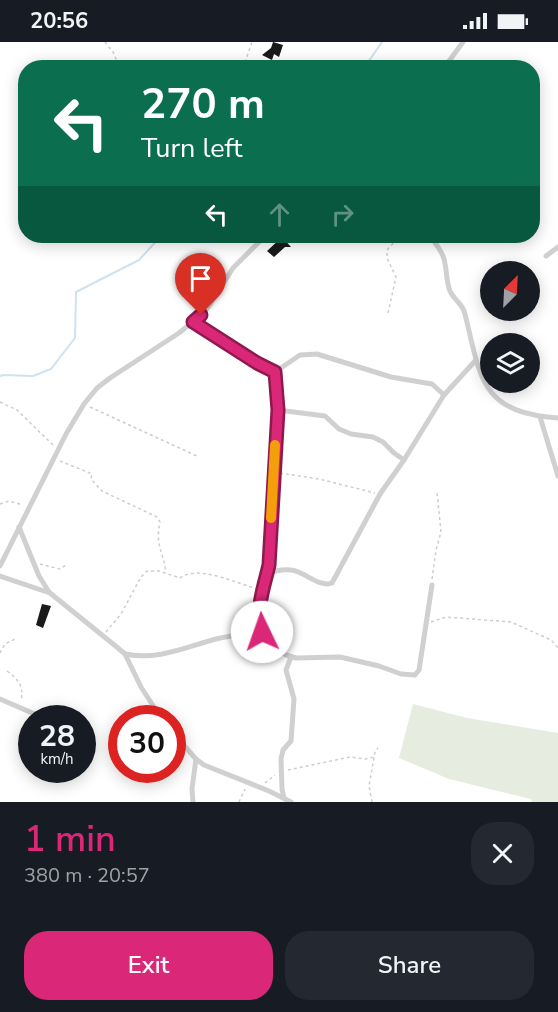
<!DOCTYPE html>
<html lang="en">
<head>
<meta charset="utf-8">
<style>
  body { margin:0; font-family:"Nunito Sans",sans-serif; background:#242831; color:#f1f3f6; height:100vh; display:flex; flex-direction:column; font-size:22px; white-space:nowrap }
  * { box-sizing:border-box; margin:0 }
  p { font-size:20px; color:#9ea1a6 }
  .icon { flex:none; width:33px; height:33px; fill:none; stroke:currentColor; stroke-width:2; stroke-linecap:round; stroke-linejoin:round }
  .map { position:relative; height:760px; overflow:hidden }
  .drawer { display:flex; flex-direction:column; background:#171b24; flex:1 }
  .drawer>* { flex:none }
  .hud { position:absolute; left:18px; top:18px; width:522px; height:183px; border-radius:24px; box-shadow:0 3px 15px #0003; background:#0b6e4f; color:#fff; overflow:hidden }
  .needle { width:39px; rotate:24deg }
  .controls { position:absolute; left:480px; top:219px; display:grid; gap:12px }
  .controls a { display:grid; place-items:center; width:60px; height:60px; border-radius:50%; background:#171b24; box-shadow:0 3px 15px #0003; font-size:30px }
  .speed { position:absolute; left:18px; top:663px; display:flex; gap:12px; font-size:30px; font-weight:700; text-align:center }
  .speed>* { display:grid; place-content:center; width:78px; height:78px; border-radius:50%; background:#171b24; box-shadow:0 3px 15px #0003; line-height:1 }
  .speed small { font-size:15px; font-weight:400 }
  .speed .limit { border:9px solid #d22; background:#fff; color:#111 }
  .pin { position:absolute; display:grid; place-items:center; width:51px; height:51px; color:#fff; margin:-62px -26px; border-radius:50% 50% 50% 0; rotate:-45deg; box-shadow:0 0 6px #0007 }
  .pin .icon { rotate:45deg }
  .me { position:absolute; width:66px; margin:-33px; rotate:357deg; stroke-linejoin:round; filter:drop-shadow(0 0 4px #0008) }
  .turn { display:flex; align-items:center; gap:21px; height:126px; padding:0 24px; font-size:27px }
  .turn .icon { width:78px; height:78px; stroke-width:2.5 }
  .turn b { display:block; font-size:42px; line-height:51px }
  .lanes { display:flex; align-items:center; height:57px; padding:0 24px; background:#0003; justify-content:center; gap:30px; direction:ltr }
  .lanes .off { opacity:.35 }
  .round { display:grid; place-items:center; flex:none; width:63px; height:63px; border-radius:24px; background:#242831 }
  .head { display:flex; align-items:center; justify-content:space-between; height:102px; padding:0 24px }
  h1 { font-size:36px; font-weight:600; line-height:45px; color:#db2777 }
  .cta { display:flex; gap:12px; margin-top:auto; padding:12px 24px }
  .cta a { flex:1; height:69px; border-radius:24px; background:#db2777; color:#fff; font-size:24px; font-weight:600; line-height:69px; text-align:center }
  .cta a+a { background:#242831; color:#f1f3f6 }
  .status { display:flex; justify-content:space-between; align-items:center; height:42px; padding:0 30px; background:#171b24; direction:ltr }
  .status svg { height:16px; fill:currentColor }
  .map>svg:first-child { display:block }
  .green { fill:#e6ecdf }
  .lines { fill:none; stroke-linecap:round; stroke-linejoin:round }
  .stream { stroke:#cfe2ee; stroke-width:2 }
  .building { fill:#1a1a1a }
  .path { stroke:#cdcdcd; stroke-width:1.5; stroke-dasharray:3 3; stroke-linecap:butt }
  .street { stroke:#d0d0d0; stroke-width:5 }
  .route-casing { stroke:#8e194d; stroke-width:15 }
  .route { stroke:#db2777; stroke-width:10 }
  .slow { stroke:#f59e0b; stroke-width:10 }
</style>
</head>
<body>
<div class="status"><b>20:56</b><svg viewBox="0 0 49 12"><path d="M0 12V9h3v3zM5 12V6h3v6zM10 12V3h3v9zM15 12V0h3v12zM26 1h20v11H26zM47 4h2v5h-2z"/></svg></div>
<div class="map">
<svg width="558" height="760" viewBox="0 0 558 760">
  <rect width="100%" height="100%" fill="#fff"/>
  <polygon class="green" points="413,662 467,676 558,691 558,760 532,760 531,757 449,737 399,716"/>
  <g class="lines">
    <g class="stream">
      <polyline points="364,26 382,0"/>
      <polyline points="0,334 3,333 33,334 51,327 75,296 76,250 139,218 161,194"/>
    </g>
  </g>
  <g class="building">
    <polygon points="273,0 283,3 279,15 274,12 272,18 262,13 271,6"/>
    <polygon points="282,195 291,205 285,205 274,215 267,209"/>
    <polygon points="42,562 51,564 43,586 36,583"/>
  </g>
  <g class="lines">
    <g class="path">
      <polyline points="105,0 113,10 120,26"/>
      <polyline points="243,26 252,0"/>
      <polyline points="388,271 396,235 387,216 387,208 400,194"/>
      <polyline points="0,360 17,368 53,403"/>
      <polyline points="90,365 197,414"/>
      <path d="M60,419l32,13 -1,5 11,12 55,26 3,5c-5,23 3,29 6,50"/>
      <polyline points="280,431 319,437 375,451"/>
      <polyline points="0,462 9,459 23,463"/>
      <polyline points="40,522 60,527 67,522"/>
      <polyline points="432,537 436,508 441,490 437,450"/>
      <polyline points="431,580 446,575 511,580 551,598 558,606"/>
      <path d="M106,590l15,-18 20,-37 6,-6h12l21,7c17,-14 58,6 78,11"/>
      <polyline points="0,611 5,602 17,596"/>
      <path d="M7,629c12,9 17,15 14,30"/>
      <polyline points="288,728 350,715 365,717 374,715"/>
      <polyline points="265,741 275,733"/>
      <polyline points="239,760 245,747"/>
      <polyline points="372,760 369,744 375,710 378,706"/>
    </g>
    <g class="street">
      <polyline points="444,26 463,0"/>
      <path d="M430,194c5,7 12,15 14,23 3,11 2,22 6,32 4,9 13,13 15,23 16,65 15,98 93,104"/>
      <polyline points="546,214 558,205"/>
      <polyline points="193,280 257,321 275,330 278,368 269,523 262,548 259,575 262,590 278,607 286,613 296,616 340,615 379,624 401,632 415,633 419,628 432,543"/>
      <polyline points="275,330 300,313 317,312 391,335 432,342 444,353 476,318"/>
      <polyline points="278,368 325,374 339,387 351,392 373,395 383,400 394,411 404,418"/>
      <polyline points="540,375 558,434"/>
      <polyline points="19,485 39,534 49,550"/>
      <polyline points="0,524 66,392 84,362 97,346 110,336 179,291 201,273 209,264 233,226 265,194"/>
      <path d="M267,532c7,-3 16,-5 24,-4 13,1 28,18 41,13l48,-89 24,-34 40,-65"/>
      <polyline points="0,534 50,551 118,606 125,612 141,645 161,676"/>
      <path d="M125,612c32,7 61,-7 91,-15 15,-4 31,-5 46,-7"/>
      <polyline points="0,657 44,676"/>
      <polyline points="172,690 196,717 204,723 269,749 291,760"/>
      <polyline points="284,756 282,747 281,717 283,708 291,699 294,657 286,628 291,615"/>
      <polyline points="193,760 192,747 196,717"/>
    </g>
  </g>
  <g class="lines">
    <defs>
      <path id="route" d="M201,273l-8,7 64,41 18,9 3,38 -9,155c-5,22 -14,44 -7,67"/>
    </defs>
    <use href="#route" class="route-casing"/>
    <use href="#route" class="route"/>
    <polyline class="slow" points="271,476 275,403"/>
  </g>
</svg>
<div class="controls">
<a><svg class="needle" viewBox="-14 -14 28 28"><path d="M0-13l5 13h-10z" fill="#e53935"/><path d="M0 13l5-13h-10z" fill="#9ea1a6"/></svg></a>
<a><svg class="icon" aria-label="layers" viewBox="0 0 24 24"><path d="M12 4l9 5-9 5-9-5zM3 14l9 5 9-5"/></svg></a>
</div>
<div class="speed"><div>28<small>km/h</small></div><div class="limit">30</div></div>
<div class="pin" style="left:201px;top:273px;background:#d93025"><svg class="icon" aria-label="arrive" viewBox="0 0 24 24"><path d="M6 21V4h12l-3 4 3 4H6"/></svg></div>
<svg class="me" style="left:262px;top:590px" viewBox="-20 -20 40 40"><circle r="19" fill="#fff"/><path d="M0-13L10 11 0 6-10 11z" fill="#db2777"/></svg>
<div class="hud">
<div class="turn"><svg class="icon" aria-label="left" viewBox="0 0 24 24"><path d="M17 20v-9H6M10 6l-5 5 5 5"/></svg><div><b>270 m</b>Turn left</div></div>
<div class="lanes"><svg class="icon" aria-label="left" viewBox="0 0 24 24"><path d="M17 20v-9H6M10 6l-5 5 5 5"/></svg><svg class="icon off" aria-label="ahead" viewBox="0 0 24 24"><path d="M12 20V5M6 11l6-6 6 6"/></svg><svg class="icon off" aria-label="right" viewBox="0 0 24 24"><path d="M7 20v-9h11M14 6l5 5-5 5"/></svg></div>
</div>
</div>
<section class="drawer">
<div class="head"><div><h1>1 min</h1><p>380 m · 20:57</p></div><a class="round"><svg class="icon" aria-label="close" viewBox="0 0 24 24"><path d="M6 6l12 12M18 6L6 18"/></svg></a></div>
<div class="cta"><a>Exit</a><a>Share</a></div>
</section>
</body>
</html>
